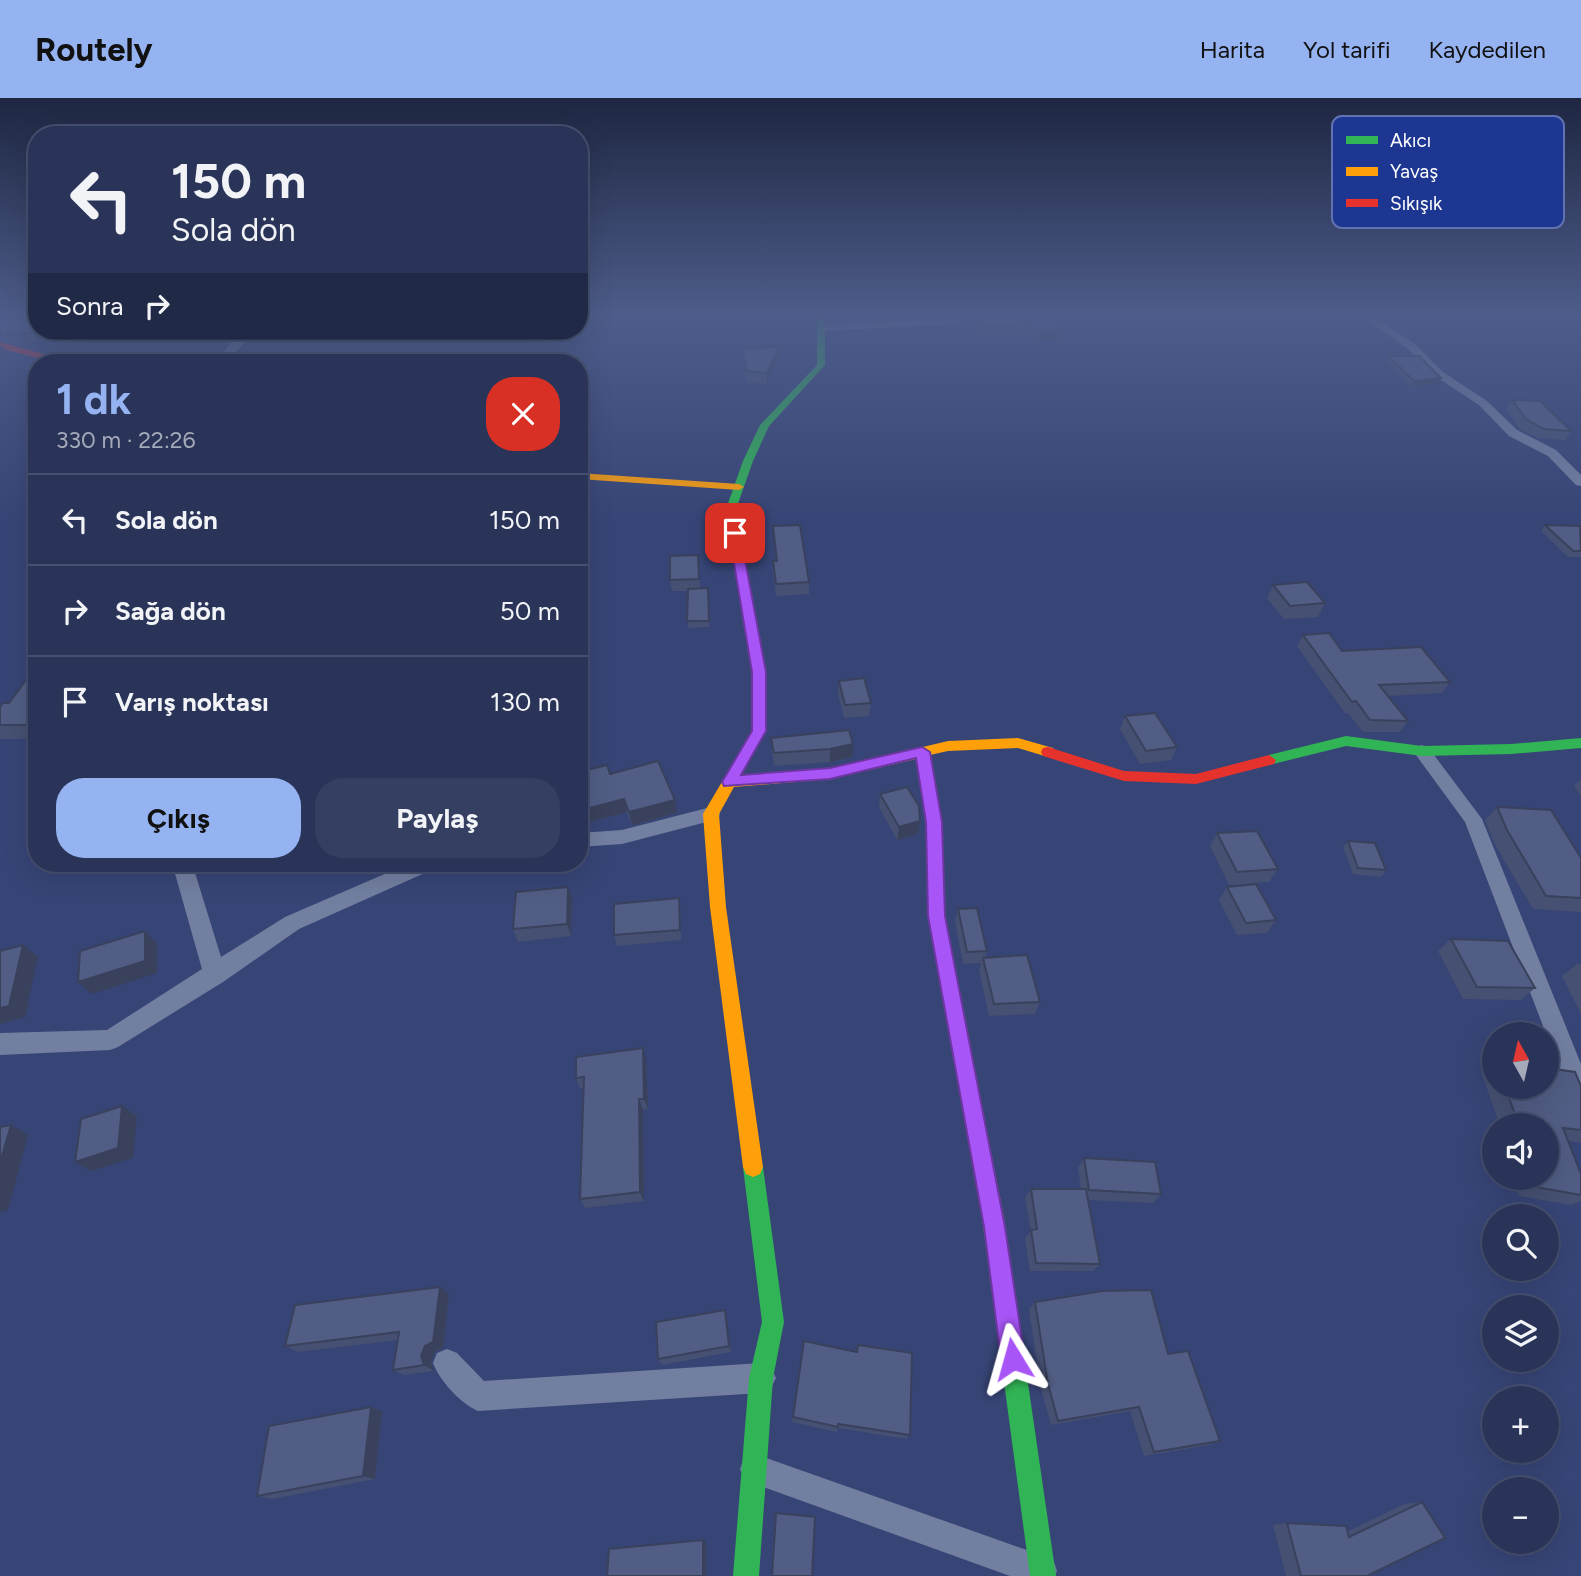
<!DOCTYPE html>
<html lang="tr">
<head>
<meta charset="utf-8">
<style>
  body { margin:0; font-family:Figtree,sans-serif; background:#353f61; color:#f1f3f6; height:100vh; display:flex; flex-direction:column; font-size:26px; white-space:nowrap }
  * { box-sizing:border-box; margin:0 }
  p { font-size:23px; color:#a5aaba }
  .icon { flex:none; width:38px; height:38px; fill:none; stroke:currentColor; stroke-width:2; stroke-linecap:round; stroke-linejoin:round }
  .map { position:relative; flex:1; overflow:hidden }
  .side { position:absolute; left:28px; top:256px; width:560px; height:518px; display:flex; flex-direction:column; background:#293458; border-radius:28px; box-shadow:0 7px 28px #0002,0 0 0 2px #454f6e }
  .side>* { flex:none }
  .top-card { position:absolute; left:28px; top:28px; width:560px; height:214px; border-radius:28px; box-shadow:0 7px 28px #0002,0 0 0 2px #454f6e; background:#293458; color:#f1f3f6; overflow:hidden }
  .needle { width:46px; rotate:352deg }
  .fabs { position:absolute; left:1482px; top:924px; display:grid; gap:14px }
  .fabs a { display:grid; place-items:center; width:77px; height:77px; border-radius:50%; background:#293458; box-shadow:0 7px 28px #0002,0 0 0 2px #454f6e; font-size:35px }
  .pin { position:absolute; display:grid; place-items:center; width:60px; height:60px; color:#fff; margin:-30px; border-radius:14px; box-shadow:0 4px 10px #0006 }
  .me { position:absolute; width:77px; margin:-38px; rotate:352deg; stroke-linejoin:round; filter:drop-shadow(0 0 5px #0008) }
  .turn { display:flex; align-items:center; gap:24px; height:147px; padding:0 28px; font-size:32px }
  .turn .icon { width:91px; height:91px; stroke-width:2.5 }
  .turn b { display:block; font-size:49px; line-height:60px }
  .then { display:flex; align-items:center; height:66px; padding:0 28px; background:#0003; gap:14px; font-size:26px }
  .round { display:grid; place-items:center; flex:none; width:74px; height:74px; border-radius:28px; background:#353f61 }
  .summary { display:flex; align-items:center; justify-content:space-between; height:119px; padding:0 28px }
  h1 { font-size:42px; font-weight:700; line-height:52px; color:#95b2f1 }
  .button { display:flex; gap:14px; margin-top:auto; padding:14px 28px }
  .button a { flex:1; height:80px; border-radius:28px; background:#95b2f1; color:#111; font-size:28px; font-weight:700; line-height:80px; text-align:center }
  .button a+a { background:#353f61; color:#f1f3f6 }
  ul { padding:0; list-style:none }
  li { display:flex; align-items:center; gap:21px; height:91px; padding:0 28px; border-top:2px solid #454f6e }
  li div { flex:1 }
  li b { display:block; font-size:26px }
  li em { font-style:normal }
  header { display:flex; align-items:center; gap:42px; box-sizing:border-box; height:98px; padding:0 35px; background:#95b2f1; color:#111 }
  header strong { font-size:33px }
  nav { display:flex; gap:38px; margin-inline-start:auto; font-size:24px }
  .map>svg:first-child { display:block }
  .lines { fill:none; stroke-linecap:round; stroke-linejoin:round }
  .street { fill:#737fa1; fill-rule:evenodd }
  .fast { fill:#30b455; fill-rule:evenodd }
  .slow { fill:#ff9f0a; fill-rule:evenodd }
  .jam { fill:#e5322d; fill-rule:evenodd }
  .wall { fill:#465072 }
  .shaded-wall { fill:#39415c }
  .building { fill:#515d84; stroke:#39415c; stroke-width:2 }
  .route { fill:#a855f7; stroke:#6d37a1; stroke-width:2 }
  .key { fill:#1c3691; stroke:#6072b2; stroke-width:2 }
  .key-label { font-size:19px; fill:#fff }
</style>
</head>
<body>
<header>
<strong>Routely</strong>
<nav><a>Harita</a><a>Yol tarifi</a><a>Kaydedilen</a></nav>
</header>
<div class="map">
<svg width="1581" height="1478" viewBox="0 0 1581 1478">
  <rect width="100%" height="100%" fill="#374576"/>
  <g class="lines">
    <g class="street">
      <polygon points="964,217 980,217 955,226 822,233 817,230 822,227 954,220"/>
      <polygon points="1359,217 1371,217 1415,246 1443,274 1487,303 1517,332 1556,352 1581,377 1581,388 1576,387 1548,358 1509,338 1479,307 1435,278 1407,250"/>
      <polygon points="1424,217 1497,217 1498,218 1493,221 1429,220"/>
      <polygon points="240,233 250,233 245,244 227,264 216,264"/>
      <polygon points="1422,647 1428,649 1482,721 1581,966 1581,1007 1573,1004 1569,996 1465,724 1413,653 1416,649"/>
      <polygon points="711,709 718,711 720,716 718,721 622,746 579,749 579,735 622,732"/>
      <polygon points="172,765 192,765 221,859 285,819 410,765 439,765 436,770 299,831 223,884 118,949 110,952 0,957 0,935 107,932 202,871"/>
      <path d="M447,1251l10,4 27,28 277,-18 10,5 5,10 -5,10 -10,5 -283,18c-18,-8 -38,-30 -45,-48l4,-10z"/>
      <polygon points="755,1356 1041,1457 1053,1461 1057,1473 1055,1478 1010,1478 755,1386 744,1382 740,1371 744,1360"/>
    </g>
    <g class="fast">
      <polygon points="817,217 825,217 825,267 769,328 753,363 736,411 750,487 748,490 740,490 726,411 743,363 760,327 817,267"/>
      <polygon points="1346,638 1422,648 1511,646 1581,640 1581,650 1511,656 1422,658 1346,648 1269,667 1262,662 1269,657"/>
      <polygon points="753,1059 760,1062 763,1069 784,1224 773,1280 759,1478 733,1478 749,1280 762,1224 743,1069 746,1062"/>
      <polygon points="993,1109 1001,1112 1004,1120 1056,1478 1030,1478 982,1120 985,1112"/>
    </g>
    <g class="slow">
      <polygon points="579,375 739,386 744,389 739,392 579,381"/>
      <polygon points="744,483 750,487 766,574 766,633 741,678 830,671 948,643 1018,640 1053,650 1055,654 1048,659 1018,650 948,653 930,657 942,724 944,818 1004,1120 1001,1128 993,1131 985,1128 982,1120 928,818 926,724 916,661 830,681 734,689 719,716 726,809 763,1069 760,1076 753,1079 746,1076 743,1069 710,809 703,716 752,633 752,574 738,487"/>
    </g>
    <g class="jam">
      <polygon points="0,244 65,262 66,264 53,264 0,250"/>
      <polygon points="1048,649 1124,673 1196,676 1269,657 1276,662 1274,666 1196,686 1124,683 1043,658 1041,654 1043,650"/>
    </g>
  </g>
  <g class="wall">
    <polygon points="0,217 37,233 50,233 37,244 29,243 24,247 0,241"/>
    <polygon points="972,217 1050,217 1062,241 1035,243 1028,236 983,239 972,223"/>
    <polygon points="742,251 779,260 767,286 747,284 743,262"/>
    <polygon points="1389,258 1438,285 1411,289 1386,263"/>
    <polygon points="1512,302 1571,333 1565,342 1538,340 1520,331 1506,311"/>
    <polygon points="1545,427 1581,429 1581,459 1568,459 1541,433"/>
    <polygon points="773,428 809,484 809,496 776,498 773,475 773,463 776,463"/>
    <polygon points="698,457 700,491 709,497 709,529 688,530 688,493 672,493 670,482"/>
    <polygon points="1273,487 1325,505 1318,519 1284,521 1267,500"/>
    <polygon points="1303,537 1342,553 1450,584 1442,595 1388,598 1408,623 1400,634 1363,634 1348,615 1345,615 1297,548"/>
    <polygon points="37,567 37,641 0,641 0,609 9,605"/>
    <polygon points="839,583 871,605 869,618 844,620 838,596"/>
    <polygon points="1125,618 1177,649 1171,662 1140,666 1120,631"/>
    <polygon points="849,632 852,659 830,664 774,668 772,653 771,640"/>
    <polygon points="610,676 677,715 632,727 627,714 590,724 579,690"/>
    <polygon points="1581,681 1581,698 1574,688"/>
    <polygon points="880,696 920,723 918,736 897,742 879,709"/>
    <polygon points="1497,709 1581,760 1581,814 1533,811 1494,745 1485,722"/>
    <polygon points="1217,735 1278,771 1269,784 1229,787 1210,748"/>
    <polygon points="1348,743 1386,772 1381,779 1353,776 1343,749"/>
    <polygon points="1227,789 1276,822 1267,835 1237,837 1219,802"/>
    <polygon points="572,801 571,838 518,844 513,831"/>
    <polygon points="680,811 681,842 617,848 614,837"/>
    <polygon points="958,811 987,853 985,860 1040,904 1035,916 989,918 979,872 981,865 963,866 955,823"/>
    <polygon points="1451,841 1535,890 1521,902 1463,901 1438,853"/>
    <polygon points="1577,866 1581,866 1581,916 1562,878"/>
    <polygon points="646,961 648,1011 643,1012 644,1103 585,1110 580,1101 583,990 580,990 576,980"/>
    <polygon points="1494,964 1494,989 1581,988 1581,1045 1568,1043 1581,1076 1581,1103 1571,1107 1519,1098 1512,1080 1547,1080 1547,1027 1500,1027 1481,974"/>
    <polygon points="1084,1060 1161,1096 1153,1105 1088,1102 1100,1166 1093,1173 1030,1173 1025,1140 1031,1133 1025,1100 1031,1091 1081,1091 1078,1070"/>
    <polygon points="449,1196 443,1250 435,1254 431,1264 434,1273 404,1277 393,1272 398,1242 298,1254 285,1248"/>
    <polygon points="1035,1204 1168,1256 1220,1343 1209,1347 1144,1358 1130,1313 1051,1327 1041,1291 1029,1211"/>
    <polygon points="727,1219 731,1254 662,1267 658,1261"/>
    <polygon points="858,1247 910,1337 906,1341 838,1330 837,1334 792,1324 793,1319 856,1254"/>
    <polygon points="371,1309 382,1313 375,1381 272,1401 257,1398"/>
    <polygon points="1422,1404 1367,1478 1286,1478 1273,1427 1287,1425 1347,1434 1404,1406"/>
  </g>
  <g class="shaded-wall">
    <polygon points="37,231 37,233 50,233 37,244 32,235"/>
    <polygon points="1064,231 1062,241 1035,243 1037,233"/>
    <polygon points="24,234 29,243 24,247 18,238"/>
    <polygon points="0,248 2,248 7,257 0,261"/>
    <polygon points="779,249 779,260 767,286 767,275"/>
    <polygon points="1441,280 1438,285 1411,289 1414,283"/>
    <polygon points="853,646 852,659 830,664 830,651"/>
    <polygon points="624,701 627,714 590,724 586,711"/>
    <polygon points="675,702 677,715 632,727 629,714"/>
    <polygon points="920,723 918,736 897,742 899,729"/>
    <polygon points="568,789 572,801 571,838 567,826"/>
    <polygon points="145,833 157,846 157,875 92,896 78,884"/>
    <polygon points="23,847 38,859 25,919 0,926 0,910"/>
    <polygon points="643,950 646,961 648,1011 644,1001"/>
    <polygon points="639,1001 643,1012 644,1103 640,1094"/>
    <polygon points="122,1008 137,1018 133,1060 91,1073 75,1064"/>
    <polygon points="11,1027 28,1037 8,1112 0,1114 0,1065"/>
    <polygon points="440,1189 449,1196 443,1250 435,1254 431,1264 434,1273 424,1267 421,1258"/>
    <polygon points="725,1212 727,1219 731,1254 729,1248"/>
    <polygon points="371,1309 382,1313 375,1381 363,1378"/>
    <polygon points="703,1442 706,1444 706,1478 703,1478"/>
  </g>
  <g class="building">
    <polygon points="0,217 37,217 37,231 32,235 24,234 18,238 0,234"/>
    <polygon points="976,217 1050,217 1064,231 1037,233 1030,226 984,229"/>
    <polygon points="779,249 767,275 747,273 742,251"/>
    <polygon points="1389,258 1419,258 1441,280 1414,283"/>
    <polygon points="1512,302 1540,303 1571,333 1544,331 1526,321"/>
    <polygon points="800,427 809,484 776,486 773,463 777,463 773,428"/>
    <polygon points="1545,427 1580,428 1581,453 1573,453"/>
    <polygon points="698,457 699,481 670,482 670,458"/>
    <polygon points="1307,484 1325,505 1290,508 1273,487"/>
    <polygon points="708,490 709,523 687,523 688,491"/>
    <polygon points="1329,535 1342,553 1421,549 1450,584 1379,587 1408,623 1370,622 1356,603 1352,604 1303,537"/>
    <polygon points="37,567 37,627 0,627 0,609 3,605 9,605"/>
    <polygon points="864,580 871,605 845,607 839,583"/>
    <polygon points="1155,615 1177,649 1146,653 1125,618"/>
    <polygon points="849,632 853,646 830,651 774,655 771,640"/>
    <polygon points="658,663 675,702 629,714 624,701 586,711 579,688 579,674 607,667 610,676"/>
    <polygon points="907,689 919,708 920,723 899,729 880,696"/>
    <polygon points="1497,709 1551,712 1581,760 1581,800 1546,798 1507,732"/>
    <polygon points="1257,733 1278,771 1237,774 1217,735"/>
    <polygon points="1348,743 1375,745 1386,772 1358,770"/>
    <polygon points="1256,786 1276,822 1246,825 1227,789"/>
    <polygon points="568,789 567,826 513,831 516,794"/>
    <polygon points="679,800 680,832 614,837 614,806"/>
    <polygon points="977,810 987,853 967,854 958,811"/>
    <polygon points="145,833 145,863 78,884 80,853"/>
    <polygon points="1451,841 1508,843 1535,890 1477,889"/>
    <polygon points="23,847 9,908 0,910 0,853"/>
    <polygon points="1027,857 1040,904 994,906 983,860"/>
    <polygon points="643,950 644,1001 639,1001 640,1094 580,1101 584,979 576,980 576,959"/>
    <polygon points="1547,970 1575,974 1581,988 1581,1032 1563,1030 1581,1076 1581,1097 1536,1089 1532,1080 1547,1080 1547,1027 1519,1027 1505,989 1547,989"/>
    <polygon points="122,1008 118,1050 75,1064 81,1021"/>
    <polygon points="11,1027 0,1065 0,1029"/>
    <polygon points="1084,1060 1155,1064 1161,1096 1089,1092"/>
    <polygon points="1031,1091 1086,1091 1100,1166 1036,1165 1031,1132 1037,1131"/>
    <polygon points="440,1189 433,1244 425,1248 421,1258 424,1267 393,1272 399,1234 285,1248 295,1207"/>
    <polygon points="1151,1192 1168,1256 1188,1253 1220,1343 1154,1354 1139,1309 1058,1323 1048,1286 1035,1204 1102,1193"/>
    <polygon points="725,1212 729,1248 658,1261 656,1224"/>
    <polygon points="804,1243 857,1254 858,1247 912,1255 910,1337 838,1326 838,1329 793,1319"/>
    <polygon points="371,1309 363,1378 257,1398 269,1328"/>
    <polygon points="1422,1404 1445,1440 1367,1478 1301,1478 1287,1425 1346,1428 1349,1439"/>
    <polygon points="776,1415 815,1419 812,1478 772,1478"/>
    <polygon points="703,1442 703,1478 607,1478 609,1451"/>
  </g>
  <linearGradient id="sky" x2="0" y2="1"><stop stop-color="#1e2641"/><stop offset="0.51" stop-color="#4d5c8a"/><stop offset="1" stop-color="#4d5c8a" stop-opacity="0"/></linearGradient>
  <rect width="1581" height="424" fill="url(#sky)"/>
  <polygon class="route" points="735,431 740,435 766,574 766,633 741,677 830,670 922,649 930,654 942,724 945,818 1005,1129 1025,1261 1021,1270 1013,1273 1004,1270 1001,1261 984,1129 928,818 926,724 916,660 830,681 724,688 722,684 752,633 752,574 729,435"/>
  <rect x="1332" y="18" width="232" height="112" rx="10" class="key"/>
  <rect x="1346" y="38" width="32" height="8" fill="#30b455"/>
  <rect x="1346" y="69" width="32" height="9" fill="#ff9f0a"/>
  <rect x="1346" y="101" width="32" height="8" fill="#e5322d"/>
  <g class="key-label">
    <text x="1390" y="49">Akıcı</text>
    <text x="1390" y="80">Yavaş</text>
    <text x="1390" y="112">Sıkışık</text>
  </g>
</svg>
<div class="fabs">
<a><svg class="needle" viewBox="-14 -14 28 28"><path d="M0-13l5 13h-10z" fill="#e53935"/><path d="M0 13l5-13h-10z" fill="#a5aaba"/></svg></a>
<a><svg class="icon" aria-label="sound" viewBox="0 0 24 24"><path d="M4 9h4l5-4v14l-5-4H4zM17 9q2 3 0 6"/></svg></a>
<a><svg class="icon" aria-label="search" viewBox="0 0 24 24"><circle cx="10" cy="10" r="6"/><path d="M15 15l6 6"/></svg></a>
<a><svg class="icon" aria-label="layers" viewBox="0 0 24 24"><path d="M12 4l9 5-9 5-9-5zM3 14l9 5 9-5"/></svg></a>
<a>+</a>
<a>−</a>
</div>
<div class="pin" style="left:735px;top:435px;background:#d93025"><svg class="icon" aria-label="arrive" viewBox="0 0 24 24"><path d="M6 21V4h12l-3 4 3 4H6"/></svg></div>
<svg class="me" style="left:1013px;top:1261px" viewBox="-20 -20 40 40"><path d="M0-17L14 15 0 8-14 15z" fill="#a855f7" stroke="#fff" stroke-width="4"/></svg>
<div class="top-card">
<div class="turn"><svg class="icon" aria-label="left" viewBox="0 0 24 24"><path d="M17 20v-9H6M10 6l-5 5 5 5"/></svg><div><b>150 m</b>Sola dön</div></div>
<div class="then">Sonra<svg class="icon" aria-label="right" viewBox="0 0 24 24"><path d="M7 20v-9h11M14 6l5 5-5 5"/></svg></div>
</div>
<section class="side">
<div class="summary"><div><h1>1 dk</h1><p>330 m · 22:26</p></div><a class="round" style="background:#d93025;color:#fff"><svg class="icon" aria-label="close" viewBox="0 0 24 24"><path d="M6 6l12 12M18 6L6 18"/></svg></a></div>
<ul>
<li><svg class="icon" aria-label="left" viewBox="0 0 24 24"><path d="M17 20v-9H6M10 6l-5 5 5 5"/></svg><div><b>Sola dön</b></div><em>150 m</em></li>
<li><svg class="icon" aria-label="right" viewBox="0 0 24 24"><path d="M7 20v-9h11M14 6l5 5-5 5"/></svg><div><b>Sağa dön</b></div><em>50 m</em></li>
<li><svg class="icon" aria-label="arrive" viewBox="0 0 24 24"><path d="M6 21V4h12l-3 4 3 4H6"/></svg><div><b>Varış noktası</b></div><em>130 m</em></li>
</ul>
<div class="button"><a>Çıkış</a><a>Paylaş</a></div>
</section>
</div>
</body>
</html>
